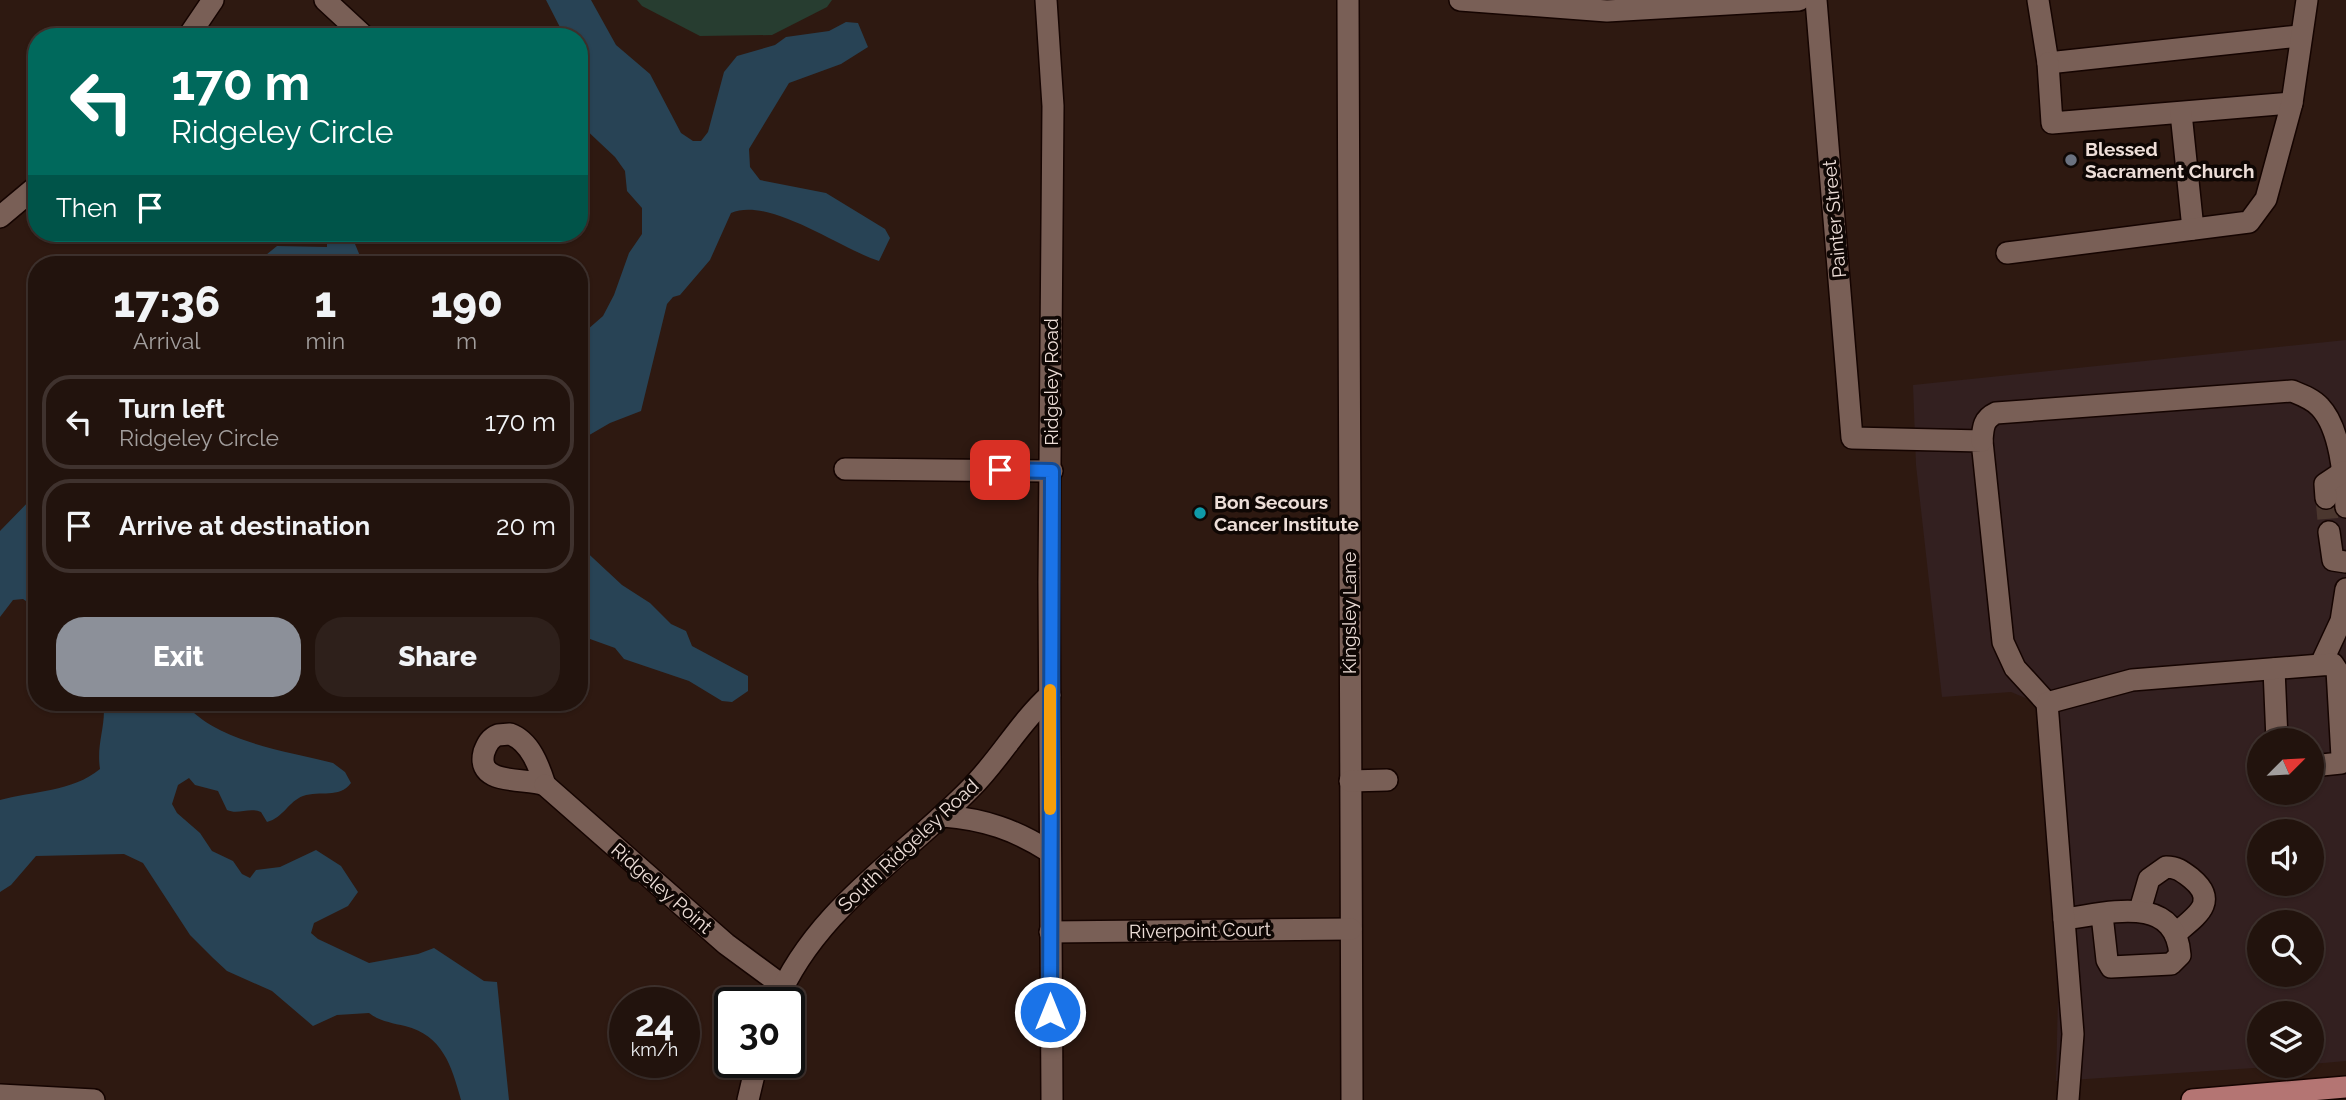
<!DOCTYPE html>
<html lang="en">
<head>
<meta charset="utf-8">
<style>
  body { margin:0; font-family:Raleway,sans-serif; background:#2e201b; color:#f1f3f6; height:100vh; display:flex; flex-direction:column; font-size:26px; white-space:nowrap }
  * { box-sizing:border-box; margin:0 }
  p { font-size:23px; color:#a29e9d }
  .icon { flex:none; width:38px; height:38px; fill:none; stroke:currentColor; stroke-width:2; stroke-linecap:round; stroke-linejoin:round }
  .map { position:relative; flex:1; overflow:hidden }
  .side { position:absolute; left:28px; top:256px; width:560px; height:455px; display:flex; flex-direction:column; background:#22130d; border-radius:28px; box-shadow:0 2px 5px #0004,0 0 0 2px #3f322e }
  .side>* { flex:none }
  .hud { position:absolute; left:28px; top:28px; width:560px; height:214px; border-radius:28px; box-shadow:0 2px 5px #0004,0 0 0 2px #3f322e; background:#00695c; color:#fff; overflow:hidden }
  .needle { width:46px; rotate:66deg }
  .tools { position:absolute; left:2247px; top:728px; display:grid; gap:14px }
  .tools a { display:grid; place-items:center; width:77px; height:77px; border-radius:50%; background:#22130d; box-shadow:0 2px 5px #0004,0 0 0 2px #3f322e; font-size:35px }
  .speed { position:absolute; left:609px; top:987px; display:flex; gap:14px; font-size:35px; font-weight:700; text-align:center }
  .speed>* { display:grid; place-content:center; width:91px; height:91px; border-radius:50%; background:#22130d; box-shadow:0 2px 5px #0004,0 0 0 2px #3f322e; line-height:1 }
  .speed small { font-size:18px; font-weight:400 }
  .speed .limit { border:4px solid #111; border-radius:10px; background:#fff; color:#111 }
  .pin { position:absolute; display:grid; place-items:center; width:60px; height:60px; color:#fff; margin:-30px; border-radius:14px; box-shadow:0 4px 10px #0006 }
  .me { position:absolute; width:77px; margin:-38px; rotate:0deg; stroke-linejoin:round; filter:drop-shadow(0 0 5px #0008) }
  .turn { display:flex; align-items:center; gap:24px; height:147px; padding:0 28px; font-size:32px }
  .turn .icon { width:91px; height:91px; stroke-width:2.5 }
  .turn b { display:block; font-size:49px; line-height:60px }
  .then { display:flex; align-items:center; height:66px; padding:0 28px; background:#0003; gap:14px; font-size:26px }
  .eta { display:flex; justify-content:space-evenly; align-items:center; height:119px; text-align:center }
  .eta b { font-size:42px; font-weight:800; line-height:49px }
  .action { display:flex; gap:14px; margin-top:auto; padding:14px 28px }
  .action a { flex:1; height:80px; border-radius:28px; background:#8c9099; color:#fff; font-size:28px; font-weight:800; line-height:80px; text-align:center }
  .action a+a { background:#2e201b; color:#f1f3f6 }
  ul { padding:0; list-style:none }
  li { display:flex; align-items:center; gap:21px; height:94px; margin:0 14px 10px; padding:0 14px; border:4px solid #3f322e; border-radius:28px }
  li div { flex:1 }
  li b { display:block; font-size:26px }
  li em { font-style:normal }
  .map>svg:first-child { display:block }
  .education { fill:#332020; fill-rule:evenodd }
  .green { fill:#273d30 }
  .water { fill:#284355 }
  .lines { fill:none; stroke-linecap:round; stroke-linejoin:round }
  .minor-tunnel { stroke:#4b372f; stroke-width:21; stroke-dasharray:21 10; stroke-linecap:butt }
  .minor-casing { stroke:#150401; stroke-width:24 }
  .major-casing { stroke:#150401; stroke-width:24 }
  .minor { stroke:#795f56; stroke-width:21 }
  .major { stroke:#b47573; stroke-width:21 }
  .route-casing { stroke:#114b97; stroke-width:18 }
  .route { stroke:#1a73e8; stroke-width:12 }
  .slow { stroke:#f59e0b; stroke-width:12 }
  .worship-dot { fill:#6b7280; stroke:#0f0704; stroke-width:2.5 }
  .culture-dot { fill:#0f9aa8; stroke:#0f0704; stroke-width:2.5 }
  .labels { text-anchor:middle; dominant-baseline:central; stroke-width:7; stroke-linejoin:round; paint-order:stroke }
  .poi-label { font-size:19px; font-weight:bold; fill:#edded8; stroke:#0f0704; text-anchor:start }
  .street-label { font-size:19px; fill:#edded8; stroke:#0f0704 }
</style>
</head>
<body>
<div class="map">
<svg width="2346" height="1100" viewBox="0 0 2346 1100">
  <rect width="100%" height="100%" fill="#2e1911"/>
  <path class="education" d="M2346,340v721l-34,3v-51h-53v53h25l-228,15 2,-84 -23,-295 -24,-10 -69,5 -26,-232 -3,-80zM2259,740h53v53h-53zM2259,831h53v53h-53zM2259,922h53v53h-53z"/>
  <polygon class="green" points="637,0 832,0 827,7 772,35 700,36 642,6"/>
  <g class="water">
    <path d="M546,0h45l25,45 34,29 31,59 12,8h8l7,-9 16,-60 13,-16 38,-11 11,-8 43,-6 17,-9 12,1 10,24 -27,17 -52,19 -40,66 1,18 10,13 66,13 59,36 5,9 -11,23c-39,-12 -110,-65 -148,-48l-21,47 -30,35 -7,2 -6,7 -26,107 -31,12 -31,18v-104l24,-21 11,-21 15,-42 13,-19v-26l-15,-17 -2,-20 -10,-14 -34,-32 -2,-88h-14z"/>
    <polygon points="338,234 355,244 360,256 357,264 255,264 277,246 327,247 327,237"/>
    <polygon points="37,493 37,637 35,642 32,605 23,599 13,600 0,617 0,531"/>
    <polygon points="579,545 622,585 650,603 671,624 686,631 692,646 748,676 748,691 732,702 722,701 689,681 624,659 615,648 579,635"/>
    <path d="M103,702h80c35,41 101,48 150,61l12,9 6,11c-12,16 -31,7 -48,13 -14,5 -20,22 -36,26l-6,-10c-12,-5 -23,3 -34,-2l-9,-19 -23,-6 -6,-7 -11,7 -6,19 5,9 23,20 12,18 21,10 9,13 8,4 6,-8 24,-3 36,-17 25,16 17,26 -10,14 -34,17 -3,10 7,6 51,24 49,-9 16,-6 50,33 13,1 12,118h-48c-10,-35 -18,-64 -56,-74 -13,-3 -26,-5 -36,-13l-32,2 -24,11 -41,-35 -45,-20 -14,-13 -23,-23 -47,-72 -19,-9 -88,2 -25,29 -11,7v-92c33,-9 72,-8 100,-31 -4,-26 7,-45 3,-67z"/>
  </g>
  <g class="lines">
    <polyline class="minor-tunnel" points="2326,498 2329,532"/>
    <defs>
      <g id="minor">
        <polyline points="325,0 365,37"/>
        <polyline points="1046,0 1053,106 1049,582 1052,1100"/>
        <polyline points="1348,0 1352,1100"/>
        <polyline points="1460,0 1607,11 1799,0"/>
        <polyline points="1816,0 1852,438 1982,441 2003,642 2015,668 2047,703"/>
        <polyline points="2038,0 2048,63 2299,36"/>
        <polyline points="188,37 213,0"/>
        <polyline points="2048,63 2052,123 2292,103"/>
        <polyline points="2181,113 2193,229"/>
        <polyline points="0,217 37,186"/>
        <polyline points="2007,253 2249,222 2266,199 2292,103 2307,0"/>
        <path d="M1982,441c1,-13 1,-22 14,-28l296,-22c10,4 21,8 28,16 21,22 24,72 26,100"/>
        <polyline points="845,469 1052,471"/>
        <polyline points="2326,498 2325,484 2343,472"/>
        <polyline points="2329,532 2333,560 2346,562"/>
        <polyline points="2321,664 2341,621 2346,589"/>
        <polyline points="2274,669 2277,740"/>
        <path d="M510,734c20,7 29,32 35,51 -17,-8 -70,2 -61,-33 3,-8 6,-14 14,-17z"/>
        <polyline points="1350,781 1387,780"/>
        <polyline points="545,785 726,944 783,986"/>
        <path d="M943,816c41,3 73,14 107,36"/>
        <path d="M2140,910l9,-31 17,-12c11,0 16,4 25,11 29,24 5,38 -16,56"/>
        <path d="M2064,919c42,-5 111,-27 116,36l-9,9 -60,3 -4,-7 -5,-45"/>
        <polyline points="1050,932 1351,929"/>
        <path d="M776,1003c39,-94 127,-145 195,-215 29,-29 48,-65 79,-93"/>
        <polyline points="0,1095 94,1100"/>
        <polyline points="748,1100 757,1062"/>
        <polyline points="2068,1100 2073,1034 2047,703 2132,680 2333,664 2337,670 2342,757 2341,763 2312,766"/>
      </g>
      <polyline id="major" points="2192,1100 2346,1087"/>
    </defs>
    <use href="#minor" class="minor-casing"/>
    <use href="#major" class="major-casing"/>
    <use href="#minor" class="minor"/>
    <use href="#major" class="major"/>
  </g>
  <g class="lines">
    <defs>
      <polyline id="route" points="1000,470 1052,471 1050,1012"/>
    </defs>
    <use href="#route" class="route-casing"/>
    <use href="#route" class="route"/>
    <polyline class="slow" points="1050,690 1050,809"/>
  </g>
  <circle class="worship-dot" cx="2071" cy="160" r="7"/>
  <circle class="culture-dot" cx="1200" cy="513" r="7"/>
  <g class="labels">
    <g class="poi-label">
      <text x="2085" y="149">Blessed<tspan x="2085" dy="22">Sacrament Church</tspan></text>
      <text x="1214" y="502">Bon Secours<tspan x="1214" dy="22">Cancer Institute</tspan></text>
    </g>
    <g class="street-label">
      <text transform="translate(1834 219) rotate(-95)">Painter Street</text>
      <text transform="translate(1051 382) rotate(-90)">Ridgeley Road</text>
      <text transform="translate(1349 613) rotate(-90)">Kingsley Lane</text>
      <text transform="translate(908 845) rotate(-43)">South Ridgeley Road</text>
      <text transform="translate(662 888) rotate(41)">Ridgeley Point</text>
      <text transform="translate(1200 930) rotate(-1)">Riverpoint Court</text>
    </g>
  </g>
</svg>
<div class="tools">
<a><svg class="needle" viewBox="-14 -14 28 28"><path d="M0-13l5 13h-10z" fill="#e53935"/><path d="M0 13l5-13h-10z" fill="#a29e9d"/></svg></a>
<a><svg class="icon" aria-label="sound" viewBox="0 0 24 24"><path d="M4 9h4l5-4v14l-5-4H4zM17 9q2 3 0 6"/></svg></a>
<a><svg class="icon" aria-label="search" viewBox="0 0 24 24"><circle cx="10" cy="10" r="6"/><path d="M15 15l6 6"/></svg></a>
<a><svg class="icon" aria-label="layers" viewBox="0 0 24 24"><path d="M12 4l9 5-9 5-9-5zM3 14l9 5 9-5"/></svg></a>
</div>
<div class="speed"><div>24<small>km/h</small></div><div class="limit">30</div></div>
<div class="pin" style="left:1000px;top:470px;background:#d93025"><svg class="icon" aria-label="arrive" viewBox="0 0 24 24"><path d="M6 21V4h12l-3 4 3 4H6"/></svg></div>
<svg class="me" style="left:1050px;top:1012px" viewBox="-20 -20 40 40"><circle r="17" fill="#1a73e8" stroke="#fff" stroke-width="3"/><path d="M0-11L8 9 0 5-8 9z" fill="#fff"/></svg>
<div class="hud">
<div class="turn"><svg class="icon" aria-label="left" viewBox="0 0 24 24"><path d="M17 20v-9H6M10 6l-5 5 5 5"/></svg><div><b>170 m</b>Ridgeley Circle</div></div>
<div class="then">Then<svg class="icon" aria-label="arrive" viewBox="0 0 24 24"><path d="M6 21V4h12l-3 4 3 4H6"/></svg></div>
</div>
<section class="side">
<div class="eta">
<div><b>17:36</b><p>Arrival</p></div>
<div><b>1</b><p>min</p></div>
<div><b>190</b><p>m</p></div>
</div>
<ul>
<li><svg class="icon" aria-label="left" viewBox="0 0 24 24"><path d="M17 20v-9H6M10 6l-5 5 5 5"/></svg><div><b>Turn left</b><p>Ridgeley Circle</p></div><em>170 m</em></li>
<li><svg class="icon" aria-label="arrive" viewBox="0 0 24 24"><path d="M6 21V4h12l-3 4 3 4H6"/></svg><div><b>Arrive at destination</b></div><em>20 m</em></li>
</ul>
<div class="action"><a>Exit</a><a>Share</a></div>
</section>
</div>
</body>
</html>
